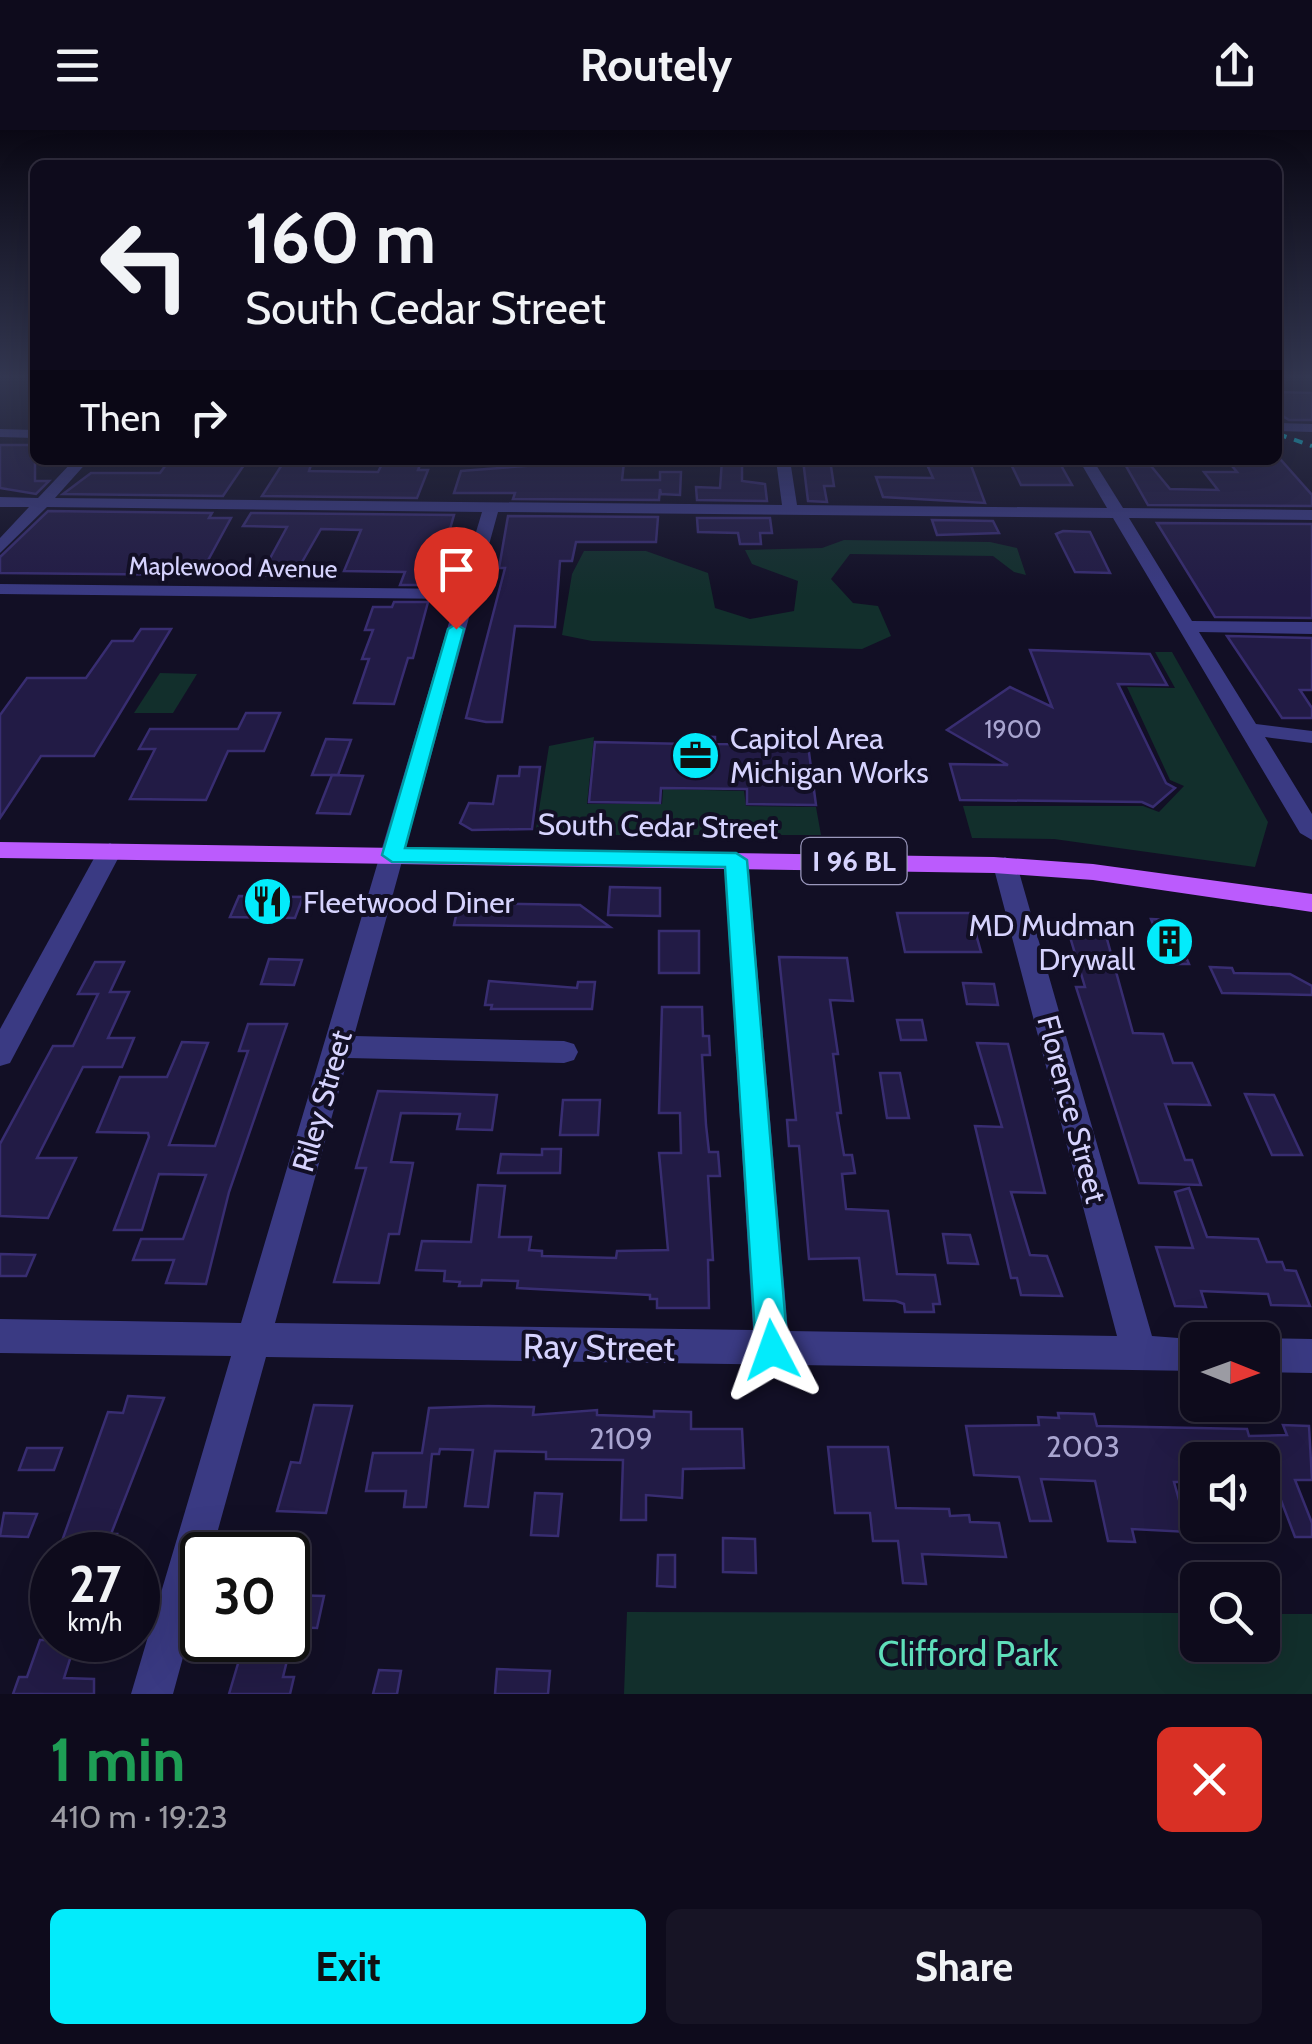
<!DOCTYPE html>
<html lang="en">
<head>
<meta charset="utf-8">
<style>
  body { margin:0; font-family:Cabin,sans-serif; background:#171425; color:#f1f3f6; height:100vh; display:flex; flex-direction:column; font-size:38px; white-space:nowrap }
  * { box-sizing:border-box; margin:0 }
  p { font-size:32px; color:#9b9ba3 }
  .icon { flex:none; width:55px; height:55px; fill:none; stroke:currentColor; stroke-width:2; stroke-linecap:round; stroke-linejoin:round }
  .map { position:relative; height:1564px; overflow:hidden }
  .sheet { display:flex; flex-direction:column; background:#0e0b1c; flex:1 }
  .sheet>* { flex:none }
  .banner { position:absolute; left:30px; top:30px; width:1252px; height:305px; border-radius:15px; box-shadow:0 10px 40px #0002,0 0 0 2px #2e2b3b; background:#0e0b1c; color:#f1f3f6; overflow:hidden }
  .needle { width:65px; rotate:91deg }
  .tools { position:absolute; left:1180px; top:1192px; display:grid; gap:20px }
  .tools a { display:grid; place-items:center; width:100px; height:100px; border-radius:15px; background:#0e0b1c; box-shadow:0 10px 40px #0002,0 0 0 2px #2e2b3b; font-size:50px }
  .speed { position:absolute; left:30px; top:1402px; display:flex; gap:20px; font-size:50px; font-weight:700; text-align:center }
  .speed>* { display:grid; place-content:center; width:130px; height:130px; border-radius:50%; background:#0e0b1c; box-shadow:0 10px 40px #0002,0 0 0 2px #2e2b3b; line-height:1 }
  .speed small { font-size:25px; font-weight:400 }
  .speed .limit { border:5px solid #111; border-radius:15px; background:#fff; color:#111 }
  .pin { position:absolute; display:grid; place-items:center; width:85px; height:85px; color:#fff; margin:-102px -42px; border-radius:50% 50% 50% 0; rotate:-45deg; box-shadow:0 0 10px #0007 }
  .pin .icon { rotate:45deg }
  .me { position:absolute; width:110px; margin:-55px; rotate:356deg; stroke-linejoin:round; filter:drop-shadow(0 0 8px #0008) }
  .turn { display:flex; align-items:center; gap:35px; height:210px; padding:0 50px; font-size:45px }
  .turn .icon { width:130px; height:130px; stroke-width:2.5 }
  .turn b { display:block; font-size:70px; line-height:85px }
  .then { display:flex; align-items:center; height:95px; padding:0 50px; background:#0003; gap:20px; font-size:38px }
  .round { display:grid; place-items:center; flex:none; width:105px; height:105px; border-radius:15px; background:#171425 }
  .overview { display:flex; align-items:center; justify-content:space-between; height:170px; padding:0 50px }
  h1 { font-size:60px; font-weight:700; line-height:75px; color:#1e9e55 }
  .cta { display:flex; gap:20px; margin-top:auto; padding:20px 50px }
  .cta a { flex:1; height:115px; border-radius:15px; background:#03ebfb; color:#111; font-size:40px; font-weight:700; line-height:115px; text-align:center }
  .cta a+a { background:#171425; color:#f1f3f6 }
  header { display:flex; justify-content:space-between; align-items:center; height:130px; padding:0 50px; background:#0e0b1c; font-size:45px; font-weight:700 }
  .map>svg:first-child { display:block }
  .green { fill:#122f2c }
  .building { fill:#221b45; stroke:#382d71; stroke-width:2.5 }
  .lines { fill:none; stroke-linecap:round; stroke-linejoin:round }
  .minor { fill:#3a3a83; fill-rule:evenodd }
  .major { fill:#bb5bfd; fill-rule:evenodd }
  .rail { stroke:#03ebfb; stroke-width:4; stroke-dasharray:9 8; stroke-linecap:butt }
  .route { fill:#03ebfb; stroke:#0299a3; stroke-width:2.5 }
  .labels { text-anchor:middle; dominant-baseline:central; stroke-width:8; stroke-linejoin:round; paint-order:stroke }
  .far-street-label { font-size:25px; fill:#d6d3fe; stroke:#120f25 }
  .number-label { font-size:25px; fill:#a9a5d0 }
  .shield { fill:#120f25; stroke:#9b98bd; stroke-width:2.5 }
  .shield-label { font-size:28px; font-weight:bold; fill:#d6d3fe }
  .poi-label { font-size:30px; fill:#d6d3fe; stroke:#120f25; text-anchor:start }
  .street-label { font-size:30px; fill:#d6d3fe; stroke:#120f25 }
  .near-number-label { font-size:30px; fill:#a9a5d0 }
  .near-street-label { font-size:35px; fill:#d6d3fe; stroke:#120f25 }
  .near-park-label { font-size:35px; fill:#5fdeba; stroke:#120f25 }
</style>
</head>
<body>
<header><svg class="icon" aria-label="menu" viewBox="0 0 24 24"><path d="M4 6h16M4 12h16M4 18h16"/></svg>Routely<svg class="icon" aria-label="share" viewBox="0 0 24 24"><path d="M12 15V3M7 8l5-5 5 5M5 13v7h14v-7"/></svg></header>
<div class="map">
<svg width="1312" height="1564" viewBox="0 0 1312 1564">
  <rect width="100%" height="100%" fill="#120f25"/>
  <g class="green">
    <polygon points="844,410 990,412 1017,418 1026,445 1014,442 993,426 850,424 831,449 853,473 878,476 891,506 862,519 592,511 562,505 572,444 584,421 646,421 708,443 715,478 750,489 794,481 798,451 752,434 745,420 822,418"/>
    <polygon points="1155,522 1172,522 1268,692 1255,737 1054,709 972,708 963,676 1143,676 1159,682 1184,656 1170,650 1127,557 1175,558"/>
    <polygon points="160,543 197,544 173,583 134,583"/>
    <polygon points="594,607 587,674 662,674 663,659 744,661 746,676 816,677 821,705 535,705 549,616"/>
    <polygon points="627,1482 1197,1483 1198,1515 1262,1515 1263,1484 1312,1484 1312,1564 624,1564"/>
  </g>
  <g class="building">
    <polygon points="1278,262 1312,263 1312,290 1289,290 1278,283"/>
    <polygon points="0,315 35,315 35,351 49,351 36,364 0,358"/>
    <polygon points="422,330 418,340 428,340 417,368 262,366 283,333 311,335 309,341 378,342 383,332"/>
    <polygon points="722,330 742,330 742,351 765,354 767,371 697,370 696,357 720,358"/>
    <polygon points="803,330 830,330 834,356 824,356 827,372 808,371"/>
    <polygon points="925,330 969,330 985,373 883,367 876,347 933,348"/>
    <polygon points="1009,330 1058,330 1072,355 1021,355"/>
    <polygon points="1227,330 1281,330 1312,365 1312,376 1148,375 1126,336 1151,336 1170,359 1218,360 1204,342 1237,342"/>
    <polygon points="590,331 624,332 622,350 660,350 660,342 681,342 680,365 661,364 660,359 659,370 513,369 515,363 454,363 461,341"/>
    <polygon points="168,332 246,332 223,366 63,364 91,343 160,343"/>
    <polygon points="48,381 212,383 209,388 231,388 200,445 0,443 0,427"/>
    <polygon points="251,383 454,385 434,455 400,455 405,442 344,441 361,400 321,399 294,446 261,445 287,397 243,396"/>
    <polygon points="508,386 658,387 656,412 576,412 572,431 560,431 555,497 515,496 502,592 486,592 466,588 505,438 499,438"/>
    <polygon points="697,388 770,388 772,403 760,403 761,414 740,414 738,403 698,402"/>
    <polygon points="932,390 993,391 999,403 937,405"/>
    <polygon points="1157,393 1312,394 1312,488 1215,487"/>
    <polygon points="1063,401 1090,402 1110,443 1075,442 1056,404"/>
    <polygon points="394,472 428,472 413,528 408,528 394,574 354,573 369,529 362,529 373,500 365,500 373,477 392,477"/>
    <polygon points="141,499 171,499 94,626 41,626 0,688 0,585 27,548 86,548 112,511 133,511"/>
    <polygon points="1227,506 1312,508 1312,560 1300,560 1312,578 1312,588 1282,588"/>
    <polygon points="1030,520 1150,524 1167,555 1118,554 1166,653 1175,658 1153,677 1142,672 960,670 950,634 1008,635 947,600 1010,557 1052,577"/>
    <polygon points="246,583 280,583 264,621 228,621 206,670 130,669 155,619 139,619 150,599 238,599"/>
    <polygon points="688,606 715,607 715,614 808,615 816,675 747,674 747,659 661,658 660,673 589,672 595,612 688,614"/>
    <polygon points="326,609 351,610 338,645 312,645"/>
    <polygon points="520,637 540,637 532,699 472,700 460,693 469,673 493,674 498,646 519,646"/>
    <polygon points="332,645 363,646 350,684 317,683"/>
    <polygon points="610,757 660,758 660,786 608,785"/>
    <polygon points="239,766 303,767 295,788 230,787"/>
    <polygon points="471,773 580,775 610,797 454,795 457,781"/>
    <polygon points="897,783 970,783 981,822 905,822"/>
    <polygon points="1151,789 1170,790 1189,834 1169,834"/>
    <polygon points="1068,800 1105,802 1133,903 1163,904 1173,933 1192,933 1210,975 1165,974 1185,1030 1192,1030 1201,1055 1139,1053 1076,857 1085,857"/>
    <rect x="659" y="801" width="40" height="42"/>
    <polygon points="779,827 847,828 853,871 830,870 838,924 833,924 841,983 837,983 844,1025 852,1025 855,1043 842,1044 846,1079 888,1081 897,1144 935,1145 940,1174 933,1174 934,1182 905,1182 904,1174 896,1171 864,1170 859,1128 809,1129 799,1016 789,1016 787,990 796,990"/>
    <polygon points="269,829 302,830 294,855 261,854"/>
    <polygon points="95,832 124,832 110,862 129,862 108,908 134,908 122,937 83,937 37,1028 76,1028 48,1088 0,1086 0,1014 53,916 73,916 98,864 78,864"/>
    <polygon points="1210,837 1232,838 1234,843 1290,844 1312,856 1312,865 1222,863"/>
    <polygon points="489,851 577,858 578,852 595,852 592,879 491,879 492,875 485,875"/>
    <polygon points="963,853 994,854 998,875 967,874"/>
    <polygon points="662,877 702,877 703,906 709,906 710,925 702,925 706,995 709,1022 718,1022 720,1046 708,1046 713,1130 708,1130 709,1178 657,1178 657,1169 650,1169 650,1165 517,1158 518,1151 482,1150 481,1156 459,1156 460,1152 444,1151 445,1141 416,1140 422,1111 471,1112 478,1055 505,1056 499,1107 531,1107 529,1120 542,1121 542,1126 616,1128 617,1121 668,1120 659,1023 681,1023 680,983 659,983"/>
    <polygon points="897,890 922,890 926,910 901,910"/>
    <polygon points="248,894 287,894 229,1062 206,1154 166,1153 174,1130 133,1130 141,1109 183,1109 206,1045 159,1044 142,1100 114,1100 149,1007 148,1003 97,1002 120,947 167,947 182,912 208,913 169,1015 215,1016 248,921 239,921"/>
    <polygon points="977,913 1008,914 1045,1063 1011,1062 1030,1125 1047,1126 1062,1166 1021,1165 1017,1148 1011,1148 975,996 1002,997"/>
    <polygon points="880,943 900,943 909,988 887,988"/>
    <polygon points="378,961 497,965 492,1000 457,999 460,984 401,983 391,1032 413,1033 399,1104 389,1104 379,1153 334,1152 366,1038 356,1038"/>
    <polygon points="1245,964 1274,965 1302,1025 1272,1025"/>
    <polygon points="563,970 600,970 598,1005 560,1005"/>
    <polygon points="542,1019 561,1019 560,1043 498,1043 501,1024 542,1025"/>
    <polygon points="1189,1058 1207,1107 1258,1109 1267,1132 1282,1132 1285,1140 1296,1141 1310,1176 1271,1175 1268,1164 1201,1161 1206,1177 1175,1176 1156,1117 1193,1118 1175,1062"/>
    <polygon points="943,1104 970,1105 978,1134 948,1133"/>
    <polygon points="0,1124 35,1125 26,1146 0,1146"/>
    <polygon points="128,1266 164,1268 111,1404 117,1404 110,1425 57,1425 108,1282 123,1283"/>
    <polygon points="314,1275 352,1276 326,1383 277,1381 291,1332 300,1333"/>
    <polygon points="488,1276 534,1277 533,1285 597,1280 597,1285 654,1287 654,1281 691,1282 691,1299 742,1299 744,1338 683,1339 682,1368 646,1365 646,1390 621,1390 623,1330 546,1329 546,1322 495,1321 488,1377 465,1376 473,1320 440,1319 439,1324 432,1324 426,1377 404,1377 406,1361 366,1361 373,1323 422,1323 429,1278"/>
    <polygon points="1058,1283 1094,1284 1097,1296 1247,1299 1249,1306 1287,1305 1283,1295 1309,1296 1312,1350 1295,1350 1312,1393 1312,1407 1295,1407 1271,1344 1262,1344 1262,1330 1198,1330 1198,1352 1174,1352 1188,1402 1132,1399 1135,1412 1108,1411 1095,1351 1041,1349 1051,1391 1030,1391 1019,1347 974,1345 966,1296 1039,1295 1038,1287 1059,1288"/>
    <polygon points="828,1317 888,1317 896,1378 949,1379 950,1386 969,1385 970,1392 999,1393 1006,1427 922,1424 926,1454 903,1453 898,1411 873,1411 870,1383 835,1383"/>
    <polygon points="27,1318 62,1318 54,1340 19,1340"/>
    <polygon points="535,1363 562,1364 558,1406 531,1405"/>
    <polygon points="4,1383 37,1384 28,1407 0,1406"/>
    <polygon points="723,1408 755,1409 756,1443 723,1442"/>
    <polygon points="658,1425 675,1425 675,1457 657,1456"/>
    <polygon points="288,1465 324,1466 317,1498 288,1497"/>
    <polygon points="40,1510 76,1510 64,1548 94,1549 94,1564 13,1564 19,1547 27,1547"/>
    <polygon points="245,1510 292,1510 283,1547 294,1547 290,1564 229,1564"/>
    <polygon points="497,1539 550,1541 548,1564 495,1564"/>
    <polygon points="379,1540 401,1541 397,1564 373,1564"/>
  </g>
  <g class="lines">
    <g class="minor">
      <polygon points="1278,293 1312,294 1312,302 1278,301"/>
      <polygon points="0,299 35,300 35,308 0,307"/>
      <polygon points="74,330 89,330 55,368 782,375 776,330 790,330 797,375 1107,378 1079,330 1093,330 1123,378 1312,380 1312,390 1129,388 1192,491 1312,492 1312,504 1199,502 1256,594 1312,601 1312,613 1265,607 1312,684 1312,710 1300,703 1113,388 498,382 354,906 564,911 574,914 578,922 574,930 564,933 348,928 275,1193 753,1200 724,730 736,722 748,730 788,1201 1117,1206 993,735 1005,727 1017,735 1152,1206 1205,1210 1198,1210 1198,1241 266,1227 211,1425 202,1425 202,1458 173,1564 131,1564 231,1226 0,1223 0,1189 241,1193 456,469 0,464 0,454 459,459 482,382 47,377 0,423 0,408 29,377 0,377 0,367 38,368"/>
      <polygon points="110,713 122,721 10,933 0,936 0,899 98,721"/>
      <polygon points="1262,1208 1312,1209 1312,1243 1262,1242 1262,1210 1257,1210"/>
    </g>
    <polygon class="major" points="0,712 994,727 1093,734 1312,764 1312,782 1093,750 994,743 0,728"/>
    <polyline class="rail" points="1278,304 1312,316"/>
  </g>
  <linearGradient id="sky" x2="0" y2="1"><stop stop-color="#0a0814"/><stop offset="0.53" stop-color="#333751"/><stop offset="1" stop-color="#333751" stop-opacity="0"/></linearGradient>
  <rect width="1312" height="466" fill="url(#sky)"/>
  <polygon class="route" points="456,494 464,499 405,718 736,723 747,730 788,1220 783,1230 772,1235 761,1230 756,1220 725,737 392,732 382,725 448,499"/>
  <defs>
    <symbol id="office-disc" viewBox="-11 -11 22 22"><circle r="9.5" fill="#03ebfb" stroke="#120f25"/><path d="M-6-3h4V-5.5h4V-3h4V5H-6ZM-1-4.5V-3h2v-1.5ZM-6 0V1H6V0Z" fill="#111"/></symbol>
    <symbol id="restaurant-disc" viewBox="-11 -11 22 22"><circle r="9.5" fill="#03ebfb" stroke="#120f25"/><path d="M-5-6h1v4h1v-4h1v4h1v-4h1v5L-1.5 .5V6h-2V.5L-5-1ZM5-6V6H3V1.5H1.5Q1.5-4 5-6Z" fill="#111"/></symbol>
    <symbol id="building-disc" viewBox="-11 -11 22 22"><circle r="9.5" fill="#03ebfb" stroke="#120f25"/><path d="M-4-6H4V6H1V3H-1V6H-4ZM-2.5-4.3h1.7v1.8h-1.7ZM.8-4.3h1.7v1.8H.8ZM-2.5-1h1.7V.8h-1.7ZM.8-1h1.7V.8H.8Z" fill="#111"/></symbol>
  </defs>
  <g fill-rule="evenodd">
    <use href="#office-disc" x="668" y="598" width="55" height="55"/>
    <use href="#restaurant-disc" x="240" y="744" width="55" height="55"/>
    <use href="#building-disc" x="1142" y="784" width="55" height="55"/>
  </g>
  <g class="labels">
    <g class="far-street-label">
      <text transform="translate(233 437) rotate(1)">Maplewood Avenue</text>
    </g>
    <g class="number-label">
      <text x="1013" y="599">1900</text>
    </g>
    <rect class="shield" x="801.5" y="708" width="105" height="46" rx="8"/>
    <g class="shield-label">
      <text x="854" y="731">I 96 BL</text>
    </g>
    <g class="poi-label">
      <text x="730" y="608">Capitol Area<tspan x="730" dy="34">Michigan Works</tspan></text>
      <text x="303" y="772">Fleetwood Diner</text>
      <text x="1135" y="795" text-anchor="end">MD Mudman<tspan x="1135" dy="34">Drywall</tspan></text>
    </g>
    <g class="street-label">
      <text transform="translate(658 696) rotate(1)">South Cedar Street</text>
      <text transform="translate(322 971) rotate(-74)">Riley Street</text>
      <text transform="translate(1072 979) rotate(75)">Florence Street</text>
    </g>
    <g class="near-number-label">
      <text x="621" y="1308">2109</text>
      <text x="1083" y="1316">2003</text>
    </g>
    <g class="near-street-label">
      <text transform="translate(599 1217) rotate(1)">Ray Street</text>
    </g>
    <g class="near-park-label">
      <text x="968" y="1523">Clifford Park</text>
    </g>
  </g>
</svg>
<div class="tools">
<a><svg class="needle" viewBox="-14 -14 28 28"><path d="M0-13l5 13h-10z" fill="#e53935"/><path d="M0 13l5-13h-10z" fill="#9b9ba3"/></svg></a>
<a><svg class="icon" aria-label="sound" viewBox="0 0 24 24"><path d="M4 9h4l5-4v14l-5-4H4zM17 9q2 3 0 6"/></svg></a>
<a><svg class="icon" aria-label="search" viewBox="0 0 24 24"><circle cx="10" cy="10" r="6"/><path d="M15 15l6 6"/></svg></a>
</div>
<div class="speed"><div>27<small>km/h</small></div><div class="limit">30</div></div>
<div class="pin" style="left:456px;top:499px;background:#d93025"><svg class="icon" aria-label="arrive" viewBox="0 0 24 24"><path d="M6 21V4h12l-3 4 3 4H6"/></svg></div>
<svg class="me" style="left:772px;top:1220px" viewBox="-20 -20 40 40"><path d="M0-17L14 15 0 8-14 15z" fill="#03ebfb" stroke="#fff" stroke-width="4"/></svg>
<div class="banner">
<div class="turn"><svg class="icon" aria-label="left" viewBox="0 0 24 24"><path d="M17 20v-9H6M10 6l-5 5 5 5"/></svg><div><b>160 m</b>South Cedar Street</div></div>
<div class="then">Then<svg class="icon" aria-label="right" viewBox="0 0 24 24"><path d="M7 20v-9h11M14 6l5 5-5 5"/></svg></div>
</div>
</div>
<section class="sheet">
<div class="overview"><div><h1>1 min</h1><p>410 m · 19:23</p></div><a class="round" style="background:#d93025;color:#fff"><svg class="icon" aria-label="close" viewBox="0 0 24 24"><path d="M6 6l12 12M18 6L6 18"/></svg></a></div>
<div class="cta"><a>Exit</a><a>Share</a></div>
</section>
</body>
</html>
